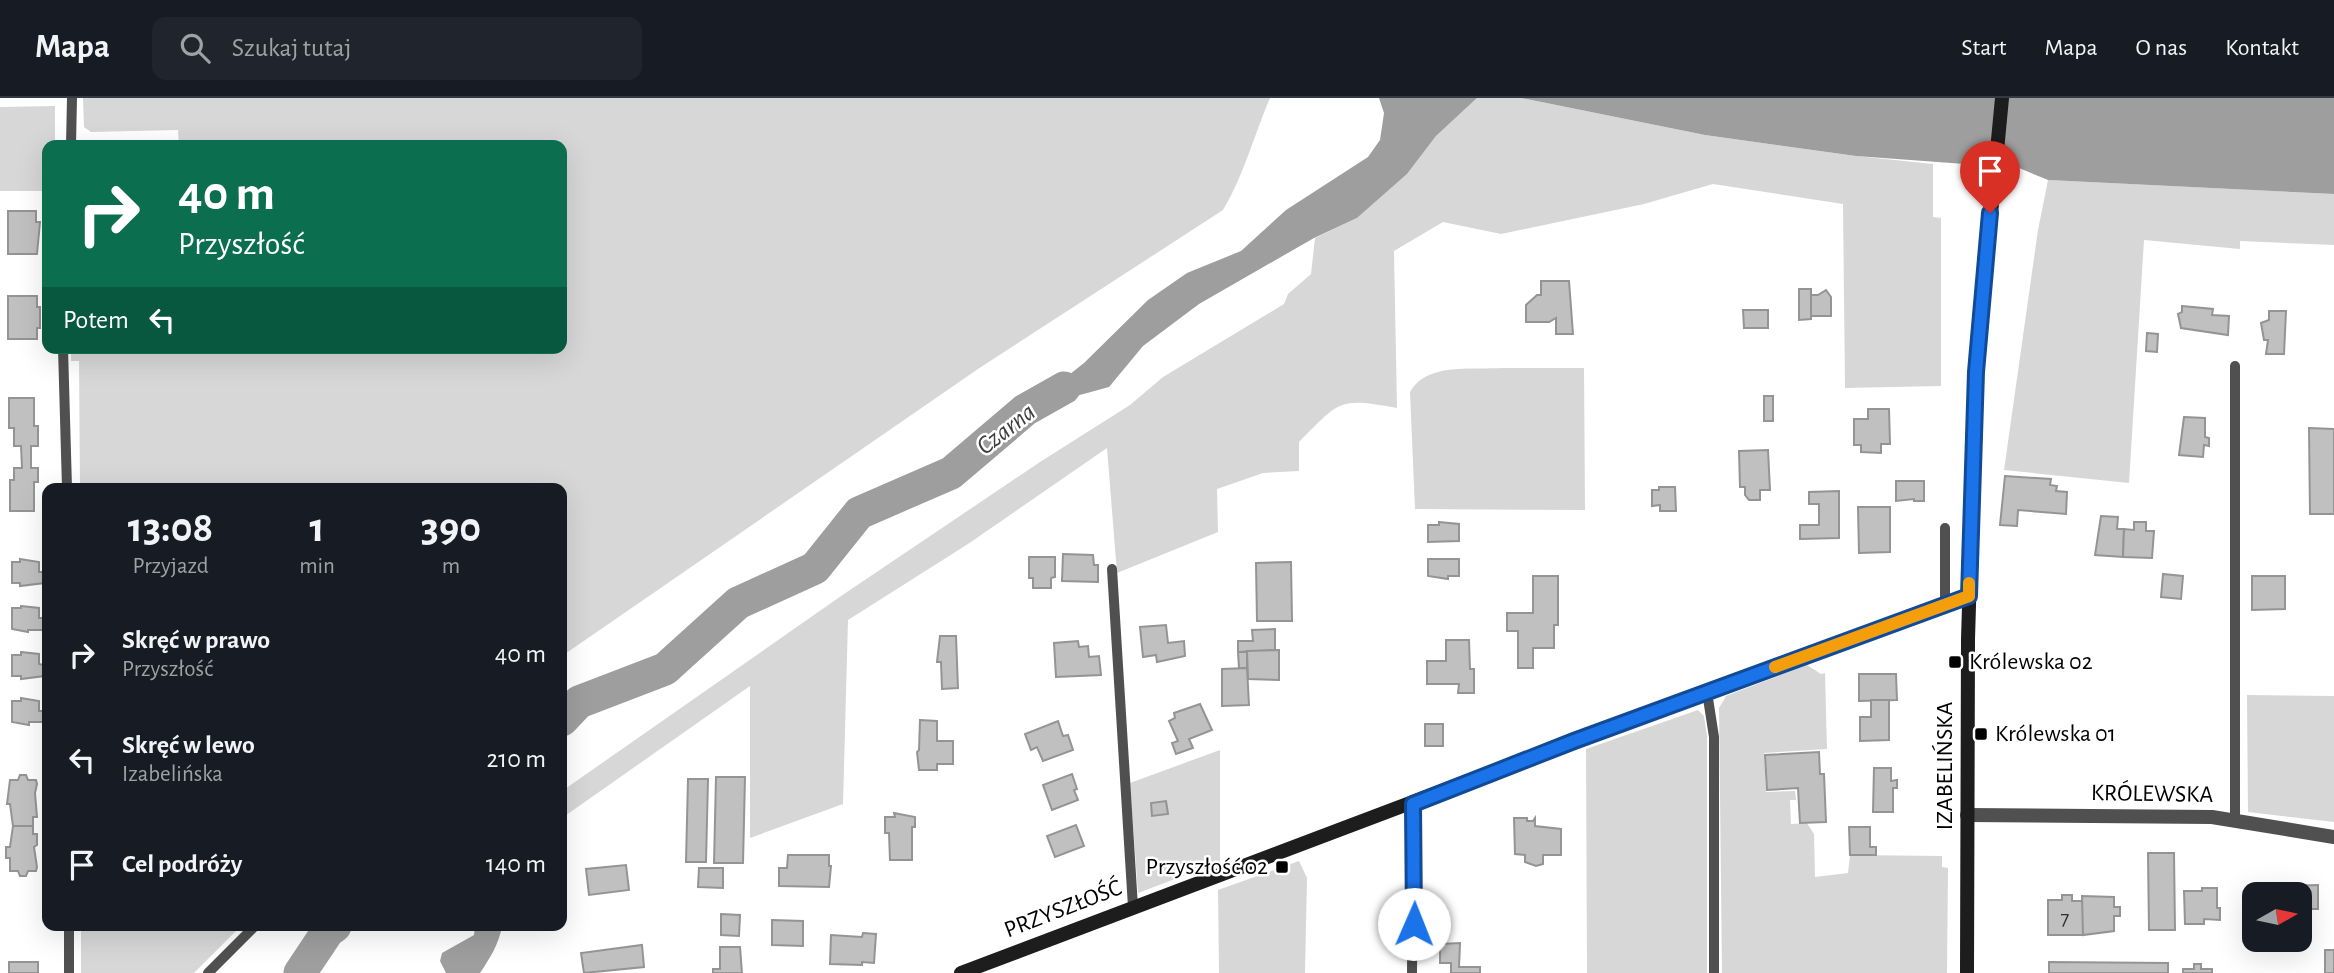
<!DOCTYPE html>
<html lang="pl">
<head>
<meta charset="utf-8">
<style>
  body { margin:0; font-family:"Alegreya Sans",sans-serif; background:#20242c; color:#f1f3f6; height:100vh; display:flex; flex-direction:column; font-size:26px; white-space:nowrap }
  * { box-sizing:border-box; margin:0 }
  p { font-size:23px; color:#9ea1a6 }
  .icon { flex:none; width:38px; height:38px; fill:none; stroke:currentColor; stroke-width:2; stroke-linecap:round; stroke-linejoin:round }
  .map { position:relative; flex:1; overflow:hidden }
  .side { position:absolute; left:42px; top:385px; width:525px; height:448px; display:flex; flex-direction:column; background:#171b24; border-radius:14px; box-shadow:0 7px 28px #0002 }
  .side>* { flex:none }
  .banner { position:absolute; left:42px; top:42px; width:525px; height:214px; border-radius:14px; box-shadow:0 7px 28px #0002; background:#0b6e4f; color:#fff; overflow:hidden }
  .needle { width:46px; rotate:81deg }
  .controls { position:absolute; left:2242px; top:784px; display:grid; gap:14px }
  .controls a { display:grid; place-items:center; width:70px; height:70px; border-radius:14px; background:#171b24; box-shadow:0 7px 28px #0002; font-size:35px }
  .pin { position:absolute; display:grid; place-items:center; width:60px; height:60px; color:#fff; margin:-72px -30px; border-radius:50% 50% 50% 0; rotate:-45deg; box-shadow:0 0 7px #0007 }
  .pin .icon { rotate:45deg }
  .me { position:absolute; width:77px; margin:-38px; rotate:1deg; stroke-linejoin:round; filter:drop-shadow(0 0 5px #0008) }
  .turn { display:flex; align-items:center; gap:24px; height:147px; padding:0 21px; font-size:32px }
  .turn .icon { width:91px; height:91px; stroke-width:2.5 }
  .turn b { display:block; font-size:49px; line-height:60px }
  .then { display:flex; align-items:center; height:66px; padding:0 21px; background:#0003; gap:14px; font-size:26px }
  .eta { display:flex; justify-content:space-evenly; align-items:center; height:119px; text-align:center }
  .eta b { font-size:42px; font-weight:700; line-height:49px }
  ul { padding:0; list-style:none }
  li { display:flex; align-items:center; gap:21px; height:105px; padding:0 21px }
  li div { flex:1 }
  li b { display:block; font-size:26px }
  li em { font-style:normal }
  header { display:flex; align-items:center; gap:42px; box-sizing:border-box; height:98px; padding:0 35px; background:#171b24; border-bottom:2px solid #363941 }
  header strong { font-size:33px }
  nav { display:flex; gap:38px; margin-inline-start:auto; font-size:24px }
  .search { width:490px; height:63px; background:#20242c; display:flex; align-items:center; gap:18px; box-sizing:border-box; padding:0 24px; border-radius:14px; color:#9ea1a6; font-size:26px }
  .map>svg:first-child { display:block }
  .green { fill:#d7d7d7 }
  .water { fill:#9e9e9e }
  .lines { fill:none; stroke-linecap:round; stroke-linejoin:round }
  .river { stroke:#9e9e9e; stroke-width:33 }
  .building { fill:#c0c0c0; stroke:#949494; stroke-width:2 }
  .lane { stroke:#505050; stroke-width:10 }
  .street { stroke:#505050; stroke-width:14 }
  .secondary { stroke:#1d1d1d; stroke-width:14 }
  .route-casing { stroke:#114b97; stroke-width:18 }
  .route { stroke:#1a73e8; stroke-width:12 }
  .slow { stroke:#f59e0b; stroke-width:12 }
  .poi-dot { fill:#000; stroke:#fff; stroke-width:2.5 }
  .labels { text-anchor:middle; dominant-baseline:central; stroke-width:5; stroke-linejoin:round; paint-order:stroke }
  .number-label { font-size:21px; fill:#303030 }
  .poi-label { font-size:24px; fill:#000; stroke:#fff; text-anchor:start }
  .street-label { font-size:24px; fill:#000; stroke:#fff }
  .water-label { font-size:26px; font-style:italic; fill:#3f3f3f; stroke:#fff }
</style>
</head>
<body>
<header>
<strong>Mapa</strong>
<div class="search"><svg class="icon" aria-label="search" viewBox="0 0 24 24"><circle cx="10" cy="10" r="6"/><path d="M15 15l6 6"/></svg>Szukaj tutaj</div>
<nav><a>Start</a><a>Mapa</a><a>O nas</a><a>Kontakt</a></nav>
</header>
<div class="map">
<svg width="2334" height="875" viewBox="0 0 2334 875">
  <rect width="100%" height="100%" fill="#fff"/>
  <g class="green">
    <path d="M83,0h1187c-16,37 -26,77 -47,112l-245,159 -416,287v-168h-482l-1,-127h-8v-13h491v-203h-383l-1,-15 -87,2 -7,-5z"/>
    <path d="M1477,0h44l184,37 151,21 77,8v53l8,1v168l-96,2 -2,-184 -130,-20 -69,20 -143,30 -58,-12 -49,29 3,157c-59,-11 -57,-7 -98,34v29l-36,2 -46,16 1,43 -101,41 -10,-125 -139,96 -120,76 -5,184 -93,34v-152l-188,132v-27l282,-197 196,-132 90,-57 33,-28 121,-73 4,-10 23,-20 4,-36 42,-20 50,-44 29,-38z"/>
    <polygon points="55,8 55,47 47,47 47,93 0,93 0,9"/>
    <polygon points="2048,82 2334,96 2334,147 2240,143 2240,151 2144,142 2129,385 2004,372 2038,132"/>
    <path d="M1502,270h82l1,142 -170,-1 -5,-117c16,-30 62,-22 92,-24z"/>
    <polygon points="1807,567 1821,576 1825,575 1827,651 1764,655 1766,694 1795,693 1796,702 1790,702 1791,726 1807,725 1814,736 1815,779 1848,775 1850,757 1942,758 1942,769 1948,770 1947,875 1722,875 1719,610 1726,598"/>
    <polygon points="2247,597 2334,598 2334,724 2248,714"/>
    <polygon points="1698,612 1704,618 1707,638 1707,875 1587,875 1586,651"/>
    <polygon points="1220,652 1220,764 1138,795 1130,685"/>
    <polygon points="1299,763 1307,780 1305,875 1219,875 1218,792"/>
    <polygon points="81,828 241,828 194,875 81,875"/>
  </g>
  <g class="water">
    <polygon points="1379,0 1477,0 1436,38 1407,76 1357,120 1314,140 1199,206 1143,248 1109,289 1025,312 1084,265 1148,202 1187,175 1241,153 1286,112 1368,59 1380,42 1384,15"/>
    <polygon points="1521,0 2334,0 2334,96 2048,82 2019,70 1856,58 1705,37"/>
    <path d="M475,828h27c-3,18 -12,32 -22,47h-34l-6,-12 2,-8 32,-18z"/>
  </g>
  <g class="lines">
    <g class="river">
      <polyline points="562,622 579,604 665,571 738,505 815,470 859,415 951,375 1025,312 1064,290"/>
      <polyline points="300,875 328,833 335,828"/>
    </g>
  </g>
  <g class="building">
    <polygon points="8,113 36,113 36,124 40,124 37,156 8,156"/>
    <polygon points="1541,183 1569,183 1573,236 1556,236 1556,220 1549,224 1526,224 1526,207 1537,197 1541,197"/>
    <polygon points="1799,191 1811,191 1811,221 1799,222"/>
    <polygon points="1826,192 1831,199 1831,218 1811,218 1811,197 1818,197"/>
    <polygon points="8,198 37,198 37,209 40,209 40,230 37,230 37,241 8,241"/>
    <polygon points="2182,208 2213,211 2212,217 2229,218 2228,237 2181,230 2178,216 2182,214"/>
    <polygon points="1743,212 1768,212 1768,230 1744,230"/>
    <polygon points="2269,213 2286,213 2284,256 2266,256 2268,242 2264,242 2261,225 2269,222"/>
    <polygon points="2147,235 2158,236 2157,254 2146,253"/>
    <rect x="1764" y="298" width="9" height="25"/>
    <polygon points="9,300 34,300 34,328 38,328 38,348 31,348 31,370 38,370 38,384 34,384 34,413 10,413 10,382 14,382 14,370 22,370 21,348 14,348 14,330 9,330"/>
    <polygon points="1868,311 1889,311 1890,346 1881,346 1881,355 1861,354 1861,347 1854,347 1854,321 1868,321"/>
    <polygon points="2184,319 2205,320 2205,339 2209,340 2209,348 2204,347 2203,359 2179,357"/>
    <polygon points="2309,330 2334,331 2334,416 2310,416"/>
    <polygon points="1768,352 1770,392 1760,392 1760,402 1749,402 1745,397 1745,389 1740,389 1739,353"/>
    <polygon points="2005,378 2051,381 2050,387 2057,388 2056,393 2067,394 2066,416 2018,412 2017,428 2000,427"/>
    <polygon points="1896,383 1924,383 1924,403 1914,403 1914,401 1896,403"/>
    <polygon points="1659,389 1675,389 1676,413 1660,413 1660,407 1652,408 1652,392 1659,392"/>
    <polygon points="1839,393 1839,440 1800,441 1800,427 1819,427 1819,406 1809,406 1809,394"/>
    <polygon points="1858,409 1890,409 1890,454 1859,455"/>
    <polygon points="2101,418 2118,419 2117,431 2124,431 2123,459 2095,457"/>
    <polygon points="1439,424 1459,426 1459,443 1428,444 1428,427 1439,427"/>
    <polygon points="2134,424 2146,424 2146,433 2154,433 2152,460 2123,459 2124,431 2134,432"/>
    <polygon points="1063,456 1093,457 1094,467 1098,467 1098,484 1062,483"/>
    <polygon points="1029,459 1055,459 1055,479 1051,480 1051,490 1033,490 1033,480 1029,480"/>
    <polygon points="20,461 39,464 39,474 44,474 44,485 20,488 20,485 12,485 12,464 20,464"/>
    <polygon points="1428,461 1459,461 1459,478 1448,478 1448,481 1428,478"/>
    <polygon points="1291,464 1292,523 1257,523 1256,465"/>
    <polygon points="2163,476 2183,478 2181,501 2161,499"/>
    <polygon points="1533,478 1558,478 1558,527 1554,527 1554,550 1533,550 1533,570 1518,570 1518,533 1507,533 1507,515 1533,515"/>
    <polygon points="2252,478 2285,478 2285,511 2252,512"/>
    <polygon points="21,508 39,510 39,520 44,520 44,532 28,532 28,534 12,531 12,510 21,510"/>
    <polygon points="1166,527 1168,545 1184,543 1185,558 1157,564 1156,557 1143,559 1140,529"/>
    <polygon points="1275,531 1275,552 1238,554 1238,543 1253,543 1252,532"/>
    <polygon points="940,538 956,538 958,590 942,591 941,564 937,564"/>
    <polygon points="1446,542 1469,542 1470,571 1474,571 1474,595 1458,595 1459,586 1427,586 1427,563 1446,563"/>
    <polygon points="1078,543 1079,549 1088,548 1089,559 1099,558 1101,577 1056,579 1054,545"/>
    <polygon points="1279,552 1279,582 1248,581 1247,553"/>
    <polygon points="21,554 39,556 39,566 44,567 44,578 21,581 21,578 12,578 12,557 21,557"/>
    <polygon points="1238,554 1247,554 1247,570 1239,570"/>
    <polygon points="1247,570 1249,607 1222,608 1222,571"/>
    <polygon points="1859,576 1896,576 1897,602 1859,603"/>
    <polygon points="21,600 39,603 39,613 45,613 45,624 29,624 29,627 12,624 12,603 21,603"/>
    <polygon points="1871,602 1889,602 1889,642 1860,643 1860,619 1871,619"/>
    <polygon points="1200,606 1212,632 1189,641 1193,650 1176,656 1172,645 1178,643 1169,623 1175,620 1174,615"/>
    <polygon points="920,622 937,623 937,643 953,643 953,666 937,666 937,672 919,672 917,654 919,652"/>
    <polygon points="1058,623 1063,638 1068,637 1073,652 1043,663 1037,649 1031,652 1025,636"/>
    <rect x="1425" y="626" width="18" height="22"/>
    <polygon points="1819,654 1820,676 1824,676 1826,724 1800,725 1798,690 1767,692 1765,657"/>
    <polygon points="1874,670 1891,670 1891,683 1897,682 1897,690 1893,690 1893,714 1873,714"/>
    <polygon points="1072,676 1077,691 1074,692 1078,702 1052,712 1043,687"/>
    <polygon points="20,677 26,677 28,682 36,682 37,686 35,695 37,719 33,719 33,728 13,728 10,706 7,706 10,682 18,682"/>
    <polygon points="716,679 745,679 743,765 714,765"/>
    <polygon points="688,681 708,681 706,764 686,764"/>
    <polygon points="1166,703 1168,716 1152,718 1151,705"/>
    <polygon points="894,715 915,719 915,729 912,729 912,762 890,762 889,735 885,735 885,719 895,719"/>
    <polygon points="1514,720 1527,720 1527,723 1533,723 1535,720 1535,728 1561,731 1561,757 1543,757 1543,766 1536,768 1525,764 1525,757 1515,756"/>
    <polygon points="1076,727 1084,748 1055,759 1047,738"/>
    <polygon points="13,728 33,728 33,736 37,736 37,747 34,749 37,769 36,773 28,773 26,778 20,778 18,773 10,773 10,760 6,760 6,749 10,749"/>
    <polygon points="1849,729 1870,729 1870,749 1876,749 1876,757 1850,757"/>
    <polygon points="2148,755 2174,755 2175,832 2149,832"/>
    <polygon points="788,757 829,757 829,768 831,768 829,789 779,788 779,770 787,770"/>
    <polygon points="626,767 629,792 589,797 586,771"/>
    <polygon points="699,770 723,770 723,790 698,789"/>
    <polygon points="2318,787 2318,811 2300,811 2300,796 2284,796 2284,788"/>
    <polygon points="2202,790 2217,790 2217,810 2220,810 2220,822 2204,821 2204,826 2185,826 2184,793 2202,793"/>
    <polygon points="2062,797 2072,797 2072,803 2083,803 2083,837 2048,837 2048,802 2062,802"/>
    <polygon points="2082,798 2114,799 2114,809 2120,809 2120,818 2114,818 2114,833 2083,837"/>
    <polygon points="721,816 740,817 739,838 721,837"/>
    <polygon points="772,822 803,823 803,848 772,847"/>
    <polygon points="863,835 876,836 874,865 862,864 862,867 830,866 831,837 862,839"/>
    <polygon points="1460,845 1459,869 1480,869 1480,875 1451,875 1451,865 1440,865 1440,846"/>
    <polygon points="642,847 644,869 584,875 581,855"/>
    <polygon points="720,849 740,849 742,875 713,875 713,871 720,871"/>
    <rect x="2325" y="852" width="9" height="23"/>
    <rect x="9" y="864" width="29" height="11"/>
    <polygon points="2049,864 2168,865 2168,875 2049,875"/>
    <polygon points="2194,866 2201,866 2201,871 2212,871 2212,875 2183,875 2183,871 2194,871"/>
  </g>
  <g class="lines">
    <g class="lane">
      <polyline points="71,47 72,0"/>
      <polyline points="63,250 67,390"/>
      <polyline points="2235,268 2235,722"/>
      <polyline points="1112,471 1133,809"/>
      <polyline points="1945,508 1945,430"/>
      <polyline points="1707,594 1714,639 1714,875"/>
      <polyline points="69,875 69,828"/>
      <polyline points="208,875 253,830"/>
      <polyline points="1412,875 1413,706"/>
    </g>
    <polyline class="street" points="1967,717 2212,719 2334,739"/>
    <g class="secondary">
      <polyline points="961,875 1574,643 1969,498"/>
      <polyline points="1967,875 1968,541 1976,274 2002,0"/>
    </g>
  </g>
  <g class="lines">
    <defs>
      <polyline id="route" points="1414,826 1413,706 1574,643 1969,498 1976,274 1990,115"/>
    </defs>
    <use href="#route" class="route-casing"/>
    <use href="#route" class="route"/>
    <polyline class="slow" points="1775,569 1969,498 1969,485"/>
  </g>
  <g class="poi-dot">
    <rect x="1948" y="557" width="14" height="14" rx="3.5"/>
    <rect x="1974" y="629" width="14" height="14" rx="3.5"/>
    <rect x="1275" y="762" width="14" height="14" rx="3.5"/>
  </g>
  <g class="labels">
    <g class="number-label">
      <text x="2065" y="820">7</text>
    </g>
    <g class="poi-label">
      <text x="1969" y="564">Królewska 02</text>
      <text x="1995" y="636">Królewska 01</text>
      <text x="1268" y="769" text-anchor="end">Przyszłość 02</text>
    </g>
    <g class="street-label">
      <text transform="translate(1945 668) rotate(-90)">IZABELIŃSKA</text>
      <text transform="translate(2152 696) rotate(1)">KRÓLEWSKA</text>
      <text transform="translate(1063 811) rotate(-21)">PRZYSZŁOŚĆ</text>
    </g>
    <g class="water-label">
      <text transform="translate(1006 331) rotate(-38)">Czarna</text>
    </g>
  </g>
</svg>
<div class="controls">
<a><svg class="needle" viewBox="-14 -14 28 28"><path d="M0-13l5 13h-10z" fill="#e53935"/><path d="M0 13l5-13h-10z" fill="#9ea1a6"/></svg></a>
</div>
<div class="pin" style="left:1990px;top:115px;background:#d93025"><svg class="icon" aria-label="arrive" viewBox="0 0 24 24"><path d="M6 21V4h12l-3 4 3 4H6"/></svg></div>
<svg class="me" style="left:1414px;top:826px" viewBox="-20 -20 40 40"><circle r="19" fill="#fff"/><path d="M0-13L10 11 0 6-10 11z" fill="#1a73e8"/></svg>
<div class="banner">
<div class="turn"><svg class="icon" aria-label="right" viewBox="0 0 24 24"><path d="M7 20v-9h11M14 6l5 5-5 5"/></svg><div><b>40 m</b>Przyszłość</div></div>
<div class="then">Potem<svg class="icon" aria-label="left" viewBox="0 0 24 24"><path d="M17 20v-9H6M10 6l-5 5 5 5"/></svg></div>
</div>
<section class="side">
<div class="eta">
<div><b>13:08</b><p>Przyjazd</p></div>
<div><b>1</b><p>min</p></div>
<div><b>390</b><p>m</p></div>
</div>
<ul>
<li><svg class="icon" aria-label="right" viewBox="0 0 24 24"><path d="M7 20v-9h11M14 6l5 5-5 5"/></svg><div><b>Skręć w prawo</b><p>Przyszłość</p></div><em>40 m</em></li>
<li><svg class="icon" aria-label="left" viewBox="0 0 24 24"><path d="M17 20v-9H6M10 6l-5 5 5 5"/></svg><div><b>Skręć w lewo</b><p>Izabelińska</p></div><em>210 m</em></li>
<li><svg class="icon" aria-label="arrive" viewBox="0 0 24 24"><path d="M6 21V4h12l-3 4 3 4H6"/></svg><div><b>Cel podróży</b></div><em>140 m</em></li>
</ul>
</section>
</div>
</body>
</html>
